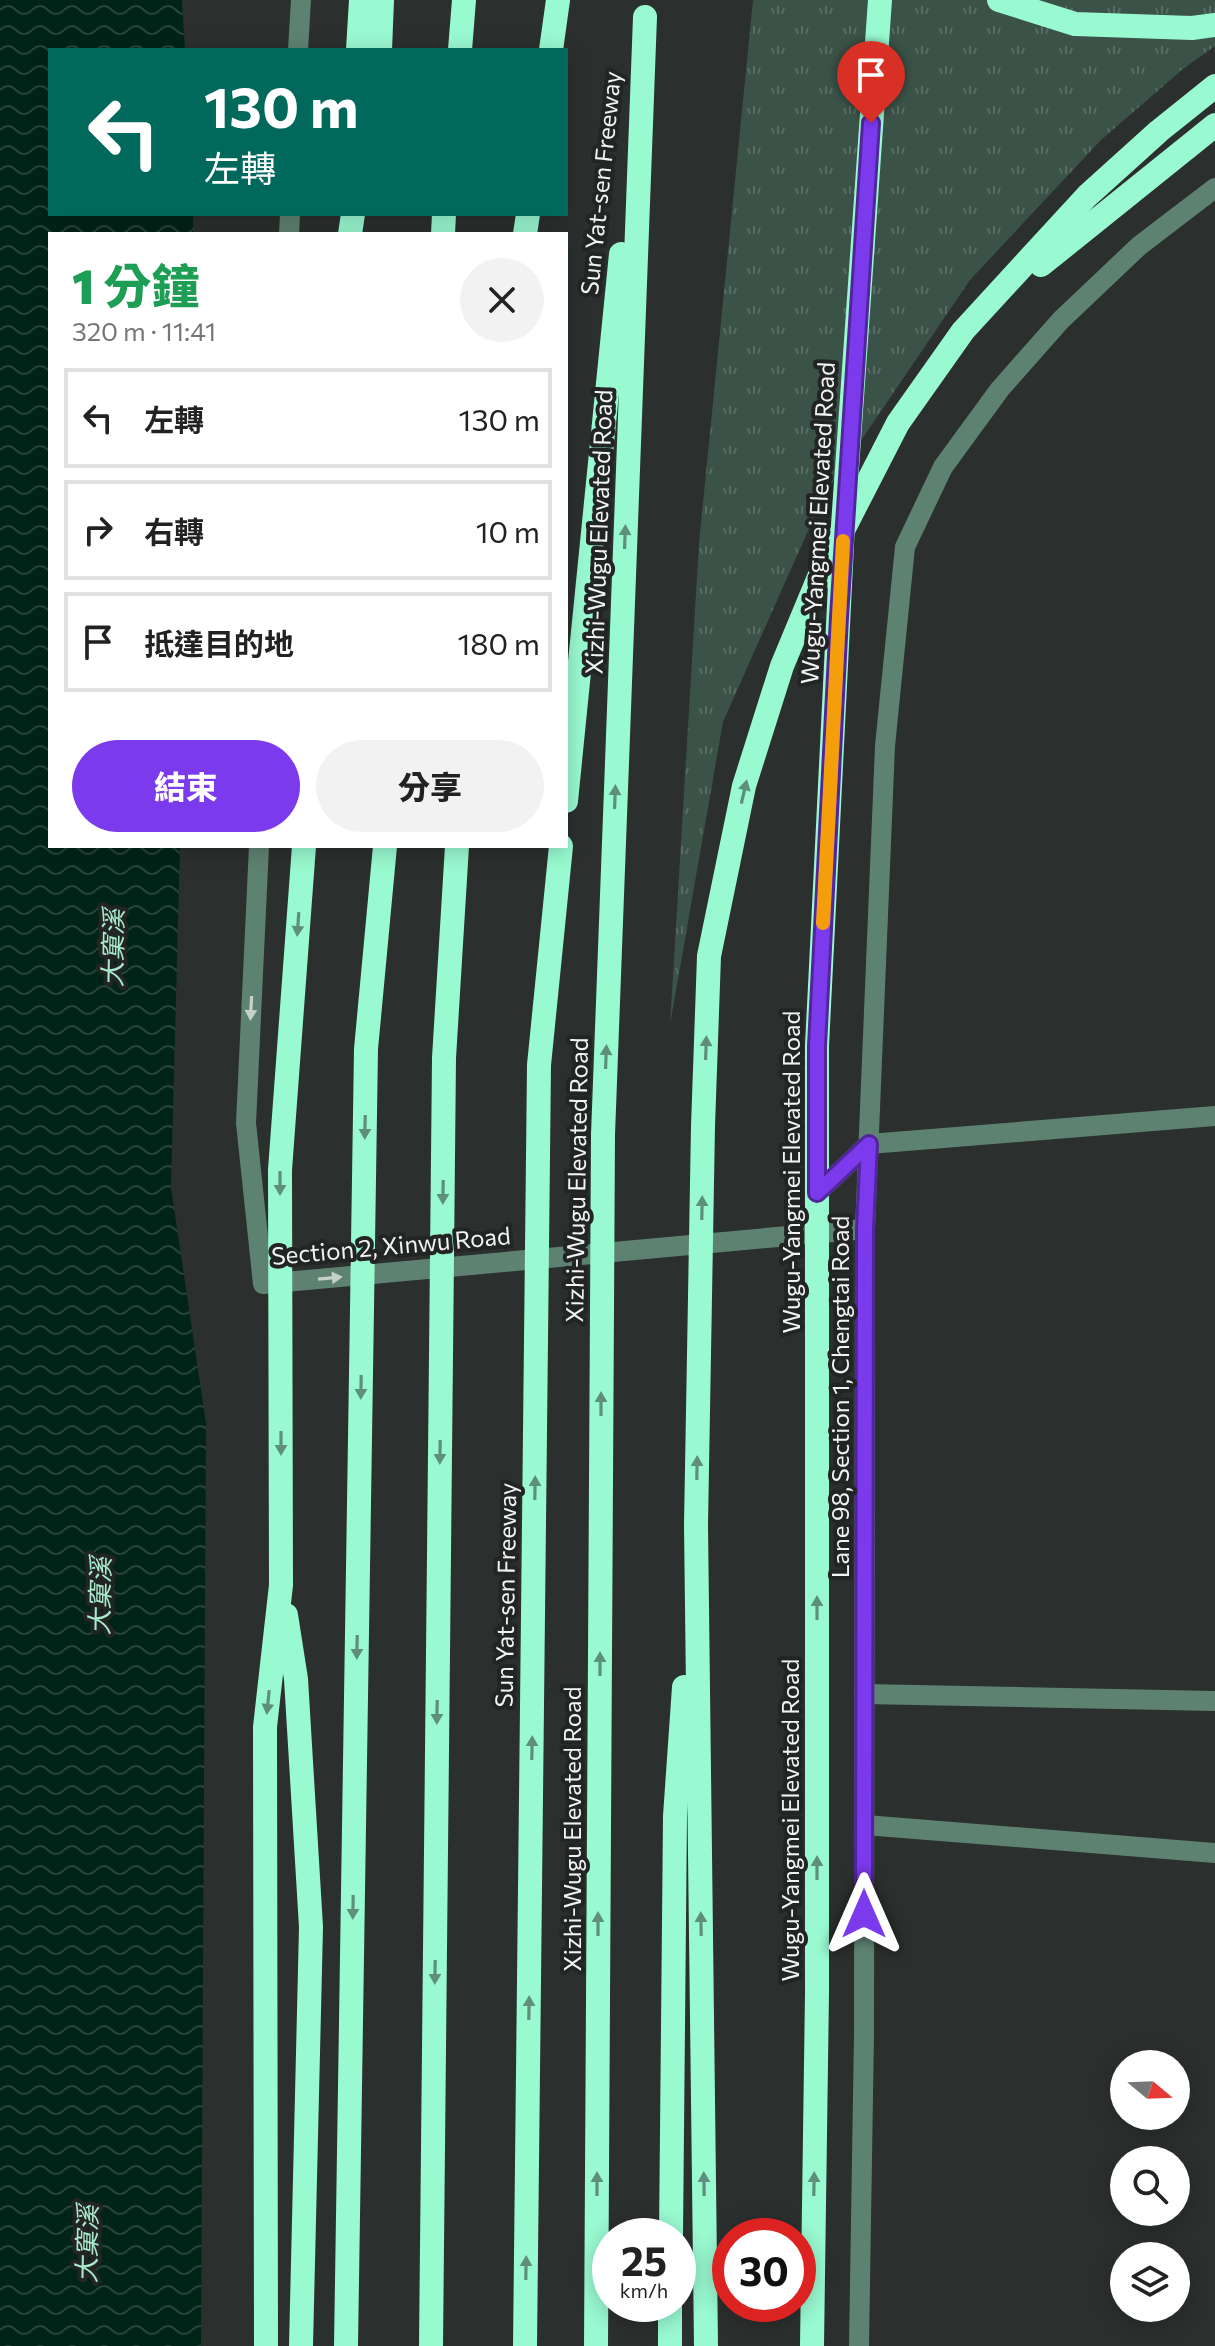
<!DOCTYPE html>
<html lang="zh-TW">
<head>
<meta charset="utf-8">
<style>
  body { margin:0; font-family:Commissioner,"Noto Sans TC",sans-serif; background:#f2f2f2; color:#222; height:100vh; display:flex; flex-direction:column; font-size:30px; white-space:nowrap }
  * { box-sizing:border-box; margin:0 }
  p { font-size:26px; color:#767676 }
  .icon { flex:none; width:44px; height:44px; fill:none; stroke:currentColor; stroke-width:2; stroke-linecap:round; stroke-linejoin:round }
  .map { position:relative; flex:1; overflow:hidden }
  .sheet { position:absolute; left:48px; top:232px; width:520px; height:616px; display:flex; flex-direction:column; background:#fff; border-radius:0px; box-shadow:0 4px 20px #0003 }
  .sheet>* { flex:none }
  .hud { position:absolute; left:48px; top:48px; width:520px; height:168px; border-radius:0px; box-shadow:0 4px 20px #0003; background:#00695c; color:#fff; overflow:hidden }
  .needle { width:52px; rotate:109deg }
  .controls { position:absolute; left:1110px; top:2050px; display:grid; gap:16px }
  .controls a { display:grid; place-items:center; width:80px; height:80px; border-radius:50%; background:#fff; box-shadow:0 4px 20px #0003; font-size:40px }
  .speed { position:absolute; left:592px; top:2218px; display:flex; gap:16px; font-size:40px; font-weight:700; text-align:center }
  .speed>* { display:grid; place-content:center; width:104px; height:104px; border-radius:50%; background:#fff; box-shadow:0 4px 20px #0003; line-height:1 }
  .speed small { font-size:20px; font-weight:400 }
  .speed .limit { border:12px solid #d22; background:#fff; color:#111 }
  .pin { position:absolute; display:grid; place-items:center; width:68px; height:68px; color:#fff; margin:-82px -34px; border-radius:50% 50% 50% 0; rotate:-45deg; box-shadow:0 0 8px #0007 }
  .pin .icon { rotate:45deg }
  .me { position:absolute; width:88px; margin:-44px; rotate:0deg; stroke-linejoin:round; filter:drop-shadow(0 0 6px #0008) }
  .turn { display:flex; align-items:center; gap:28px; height:168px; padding:0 24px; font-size:36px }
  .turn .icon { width:104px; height:104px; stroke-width:2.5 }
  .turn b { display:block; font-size:56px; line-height:68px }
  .round { display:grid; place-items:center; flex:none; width:84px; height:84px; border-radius:42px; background:#f2f2f2 }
  .head { display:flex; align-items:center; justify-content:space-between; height:136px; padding:0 24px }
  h1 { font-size:48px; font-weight:800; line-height:60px; color:#1e9e55 }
  .action { display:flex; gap:16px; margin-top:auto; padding:16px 24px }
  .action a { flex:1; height:92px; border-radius:48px; background:#7c3aed; color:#fff; font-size:32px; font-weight:800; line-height:92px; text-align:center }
  .action a+a { background:#f2f2f2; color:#222 }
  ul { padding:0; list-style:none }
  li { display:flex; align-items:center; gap:24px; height:100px; margin:0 16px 12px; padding:0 8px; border:4px solid #e0e0e0; border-radius:0px }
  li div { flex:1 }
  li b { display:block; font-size:30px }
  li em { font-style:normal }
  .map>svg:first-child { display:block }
  .grass { fill:url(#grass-tufts) }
  .water { fill:url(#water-waves) }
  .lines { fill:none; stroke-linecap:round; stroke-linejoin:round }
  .minor { stroke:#5e8272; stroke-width:20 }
  .highway { stroke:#99f9d1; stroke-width:24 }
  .oneway { fill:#5e8f7a }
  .oneway2 { fill:#c5d2cc }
  .route-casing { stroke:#51269a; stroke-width:20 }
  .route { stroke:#7c3aed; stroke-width:14 }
  .slow { stroke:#f59e0b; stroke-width:14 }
  .labels { text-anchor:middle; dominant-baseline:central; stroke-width:8; stroke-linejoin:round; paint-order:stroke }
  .street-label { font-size:24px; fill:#f1f4f3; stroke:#222523 }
  .water-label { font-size:26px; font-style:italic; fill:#a9eace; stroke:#222523 }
</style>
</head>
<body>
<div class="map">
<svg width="1215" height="2346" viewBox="0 0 1215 2346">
  <defs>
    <pattern id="grass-tufts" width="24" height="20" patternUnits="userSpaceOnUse" patternTransform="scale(2)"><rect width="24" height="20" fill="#3a5247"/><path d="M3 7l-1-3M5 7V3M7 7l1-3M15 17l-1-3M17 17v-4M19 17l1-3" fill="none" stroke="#576c62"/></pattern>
    <pattern id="water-waves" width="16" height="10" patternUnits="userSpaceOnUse" patternTransform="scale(2)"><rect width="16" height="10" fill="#012418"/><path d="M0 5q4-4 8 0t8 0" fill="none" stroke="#26443a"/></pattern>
  </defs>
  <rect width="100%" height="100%" fill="#2b2f2d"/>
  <polygon class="grass" points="753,0 1215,0 1215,46 1183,69 1101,140 970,280 824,495 723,722 670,1025 699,543"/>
  <polygon class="water" points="0,0 182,0 185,50 50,50 50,214 193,214 193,234 50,234 50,846 180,846 171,1188 206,1423 201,2346 0,2346"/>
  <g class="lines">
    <g class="minor">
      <polyline points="298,50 301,0"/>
      <polyline points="289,234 290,214"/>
      <polyline points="259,846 246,1123 263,1284 865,1229"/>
      <polyline points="817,1193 869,1144 1215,1116"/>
      <polyline points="864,1694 1215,1701"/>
      <polyline points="865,1825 1215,1853"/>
      <polyline points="859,2346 864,2033 865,1229 885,746 905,547 943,467 1000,389 1061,320 1139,246 1215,188"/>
    </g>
    <g class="highway">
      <polyline points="999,0 1075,24 1192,28 1215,25"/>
      <polyline points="358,50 361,0"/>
      <polyline points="380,50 382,0"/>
      <polyline points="460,50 464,0"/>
      <polyline points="551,50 558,0"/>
      <polyline points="350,234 353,214"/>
      <polyline points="443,234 444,214"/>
      <polyline points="525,234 528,214"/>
      <polyline points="1041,265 1215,125"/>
      <polyline points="566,801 621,254"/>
      <polyline points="286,1615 296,1679 311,1927 301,2346"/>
      <polyline points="671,2236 675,1816 684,1687"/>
      <polyline points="266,2346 265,1727 281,1585 280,1170 304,846"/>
      <polyline points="346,2346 366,1049 385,846"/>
      <polyline points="431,2346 444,1058 457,846"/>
      <polyline points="525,2346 539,1065 561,846"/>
      <polyline points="596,2346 603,1135 645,17"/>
      <polyline points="670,2346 670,2304"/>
      <polyline points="706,2346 696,1525 703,1126 709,956 744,786 782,666 819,577 898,423 963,331 1087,196 1159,131 1215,86"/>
      <polyline points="812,2346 817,1993 817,1046 843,525 880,0"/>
    </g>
  </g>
  <defs><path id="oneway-solid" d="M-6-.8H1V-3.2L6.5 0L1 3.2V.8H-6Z" transform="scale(2)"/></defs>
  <g class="oneway">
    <use href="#oneway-solid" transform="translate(625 537) rotate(-88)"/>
    <use href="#oneway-solid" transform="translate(744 792) rotate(-77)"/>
    <use href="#oneway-solid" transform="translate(615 797) rotate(-88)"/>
    <use href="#oneway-solid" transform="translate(298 924) rotate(94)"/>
    <use href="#oneway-solid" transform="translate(706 1048) rotate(-88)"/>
    <use href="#oneway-solid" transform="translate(606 1057) rotate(-88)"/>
    <use href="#oneway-solid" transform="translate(365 1127) rotate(91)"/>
    <use href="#oneway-solid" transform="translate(280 1183) rotate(90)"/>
    <use href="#oneway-solid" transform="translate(443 1192) rotate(91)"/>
    <use href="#oneway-solid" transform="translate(702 1208) rotate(-89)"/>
    <use href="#oneway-solid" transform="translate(361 1387) rotate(91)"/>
    <use href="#oneway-solid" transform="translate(601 1404) rotate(-90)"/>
    <use href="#oneway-solid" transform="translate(281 1443) rotate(90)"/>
    <use href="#oneway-solid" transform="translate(440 1452) rotate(91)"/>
    <use href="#oneway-solid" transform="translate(697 1468) rotate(-89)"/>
    <use href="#oneway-solid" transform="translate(535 1488) rotate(-89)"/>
    <use href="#oneway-solid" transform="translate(817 1608) rotate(-90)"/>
    <use href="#oneway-solid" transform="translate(357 1647) rotate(91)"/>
    <use href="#oneway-solid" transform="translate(600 1664) rotate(-90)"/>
    <use href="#oneway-solid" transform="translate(268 1702) rotate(96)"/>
    <use href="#oneway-solid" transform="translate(437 1712) rotate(91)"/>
    <use href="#oneway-solid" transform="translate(532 1748) rotate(-89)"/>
    <use href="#oneway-solid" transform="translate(817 1868) rotate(-90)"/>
    <use href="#oneway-solid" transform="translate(353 1907) rotate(91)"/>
    <use href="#oneway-solid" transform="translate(598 1924) rotate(-90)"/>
    <use href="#oneway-solid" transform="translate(701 1924) rotate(-91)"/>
    <use href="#oneway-solid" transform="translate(435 1972) rotate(91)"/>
    <use href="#oneway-solid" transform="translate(529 2008) rotate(-89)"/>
    <use href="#oneway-solid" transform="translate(597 2184) rotate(-90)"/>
    <use href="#oneway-solid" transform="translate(704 2184) rotate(-91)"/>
    <use href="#oneway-solid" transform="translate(814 2184) rotate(-89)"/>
    <use href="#oneway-solid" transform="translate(526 2268) rotate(-89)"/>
  </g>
  <g class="oneway2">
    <use href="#oneway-solid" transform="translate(251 1008) rotate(93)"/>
    <use href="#oneway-solid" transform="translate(330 1278) rotate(-5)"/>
  </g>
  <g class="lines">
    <defs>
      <polyline id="route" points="864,1914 865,1229 869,1144 817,1193 817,1046 839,617 871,123"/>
    </defs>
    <use href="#route" class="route-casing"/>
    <use href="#route" class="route"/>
    <polyline class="slow" points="823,923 843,541"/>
  </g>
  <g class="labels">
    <g class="street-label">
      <text transform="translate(600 183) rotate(-84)">Sun Yat-sen Freeway</text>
      <text transform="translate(817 523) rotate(-87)">Wugu-Yangmei Elevated Road</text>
      <text transform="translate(598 532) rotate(-88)">Xizhi-Wugu Elevated Road</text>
      <text transform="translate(790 1172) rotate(-90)">Wugu-Yangmei Elevated Road</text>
      <text transform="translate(576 1180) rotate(-89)">Xizhi-Wugu Elevated Road</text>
      <text transform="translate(391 1245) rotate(-5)">Section 2, Xinwu Road</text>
      <text transform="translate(839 1397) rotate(-90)">Lane 98, Section 1, Chengtai Road</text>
      <text transform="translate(505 1595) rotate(-89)">Sun Yat-sen Freeway</text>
      <text transform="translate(789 1820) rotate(-90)">Wugu-Yangmei Elevated Road</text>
      <text transform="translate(571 1829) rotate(-90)">Xizhi-Wugu Elevated Road</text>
    </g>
    <g class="water-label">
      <text transform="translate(112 948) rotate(-89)">大窠溪</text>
      <text transform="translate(99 1596) rotate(-89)">大窠溪</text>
      <text transform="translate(86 2244) rotate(-89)">大窠溪</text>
    </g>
  </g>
</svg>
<div class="controls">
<a><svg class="needle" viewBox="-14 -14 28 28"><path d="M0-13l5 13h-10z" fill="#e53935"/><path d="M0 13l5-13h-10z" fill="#767676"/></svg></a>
<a><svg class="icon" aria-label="search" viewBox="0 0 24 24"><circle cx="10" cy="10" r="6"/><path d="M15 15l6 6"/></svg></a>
<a><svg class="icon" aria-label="layers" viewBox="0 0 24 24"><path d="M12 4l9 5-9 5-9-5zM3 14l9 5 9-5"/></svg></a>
</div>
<div class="speed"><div>25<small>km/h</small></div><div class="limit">30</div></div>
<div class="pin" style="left:871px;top:123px;background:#d93025"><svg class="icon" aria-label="arrive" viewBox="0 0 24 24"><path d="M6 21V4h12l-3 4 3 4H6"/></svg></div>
<svg class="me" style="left:864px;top:1914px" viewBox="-20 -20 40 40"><path d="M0-17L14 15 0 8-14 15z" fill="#7c3aed" stroke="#fff" stroke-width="4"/></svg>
<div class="hud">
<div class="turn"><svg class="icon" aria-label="left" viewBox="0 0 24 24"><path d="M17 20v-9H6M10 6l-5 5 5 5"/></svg><div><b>130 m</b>左轉</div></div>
</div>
<section class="sheet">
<div class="head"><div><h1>1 分鐘</h1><p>320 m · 11:41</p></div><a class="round"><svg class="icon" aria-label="close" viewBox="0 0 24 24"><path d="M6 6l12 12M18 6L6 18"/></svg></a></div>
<ul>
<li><svg class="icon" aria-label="left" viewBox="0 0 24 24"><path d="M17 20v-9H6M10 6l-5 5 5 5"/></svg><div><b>左轉</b></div><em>130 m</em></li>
<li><svg class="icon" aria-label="right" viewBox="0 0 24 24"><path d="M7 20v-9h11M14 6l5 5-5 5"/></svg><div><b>右轉</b></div><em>10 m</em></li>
<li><svg class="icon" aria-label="arrive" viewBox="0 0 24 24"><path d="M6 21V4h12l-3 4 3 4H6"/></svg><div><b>抵達目的地</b></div><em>180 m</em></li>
</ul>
<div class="action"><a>結束</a><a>分享</a></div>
</section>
</div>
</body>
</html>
